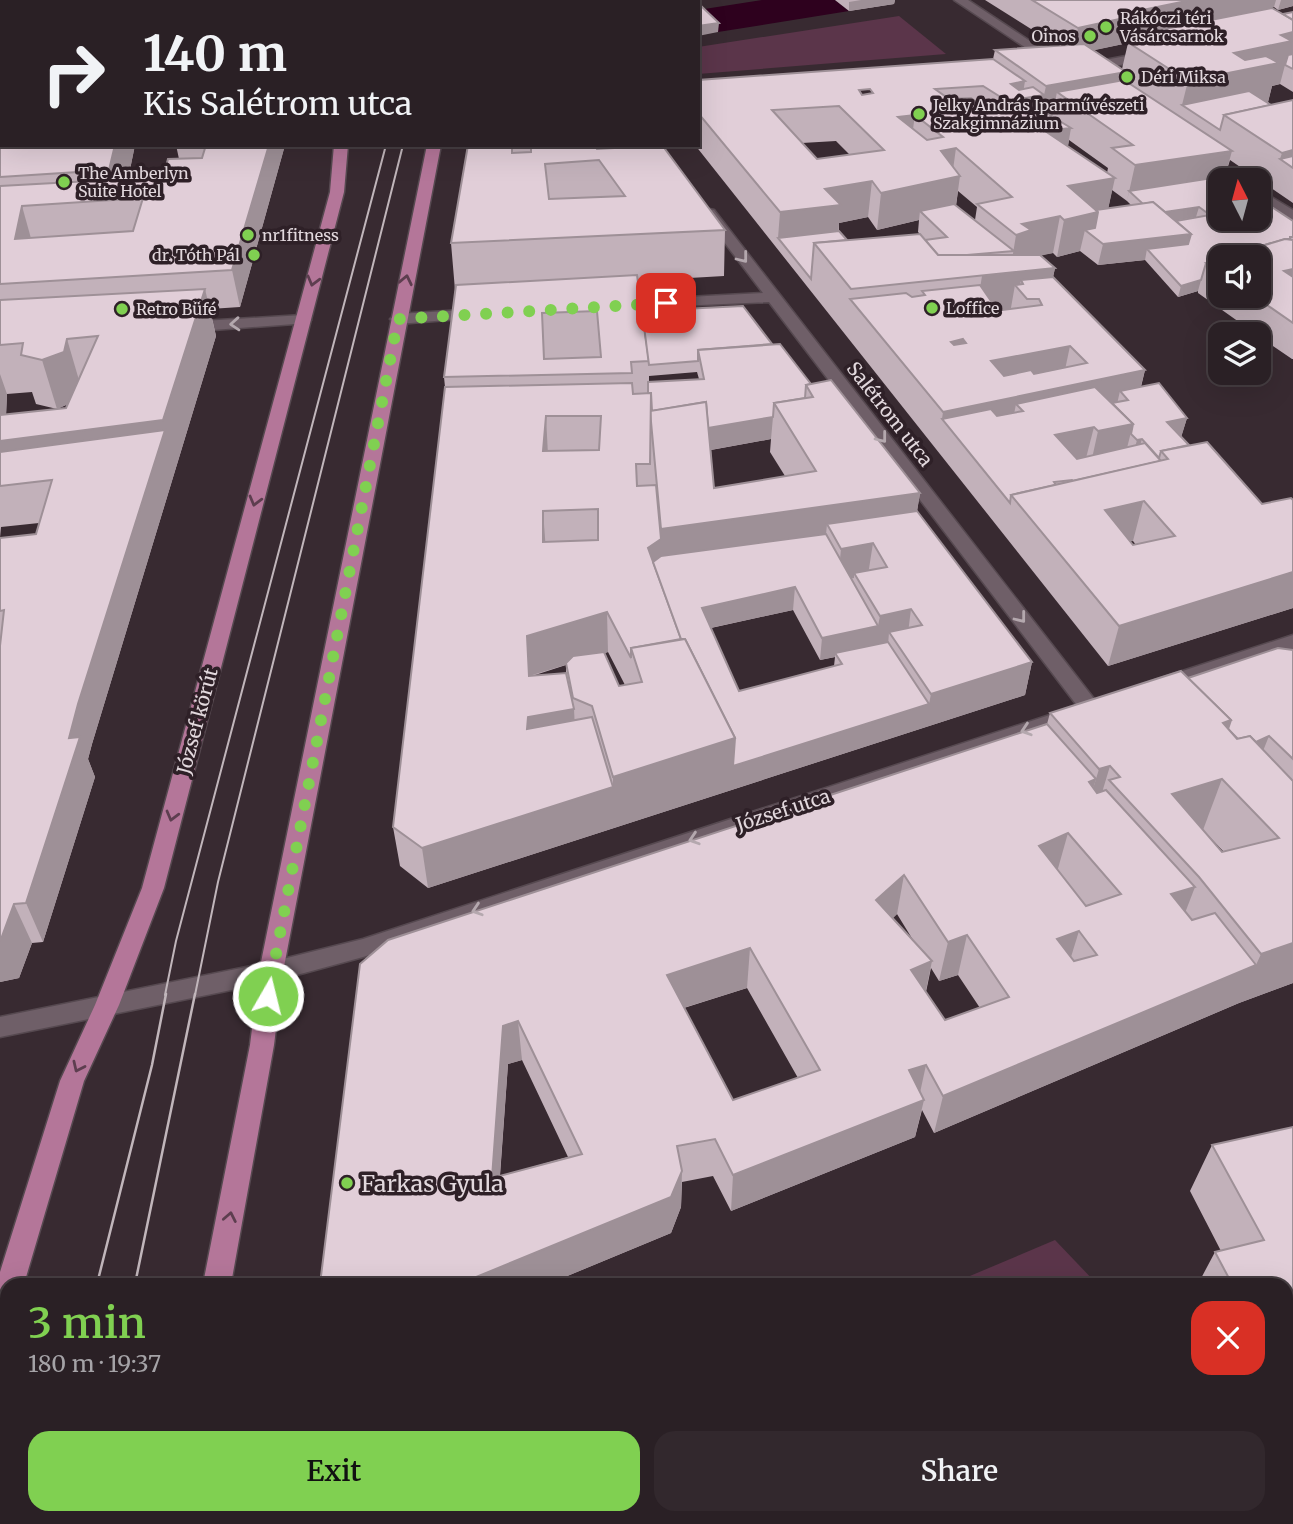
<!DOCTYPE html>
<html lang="en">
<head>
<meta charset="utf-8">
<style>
  body { margin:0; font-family:Merriweather,serif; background:#32282d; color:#f1f3f6; height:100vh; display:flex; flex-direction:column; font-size:26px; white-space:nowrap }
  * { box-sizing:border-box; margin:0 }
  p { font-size:23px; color:#a5a3a7 }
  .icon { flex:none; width:38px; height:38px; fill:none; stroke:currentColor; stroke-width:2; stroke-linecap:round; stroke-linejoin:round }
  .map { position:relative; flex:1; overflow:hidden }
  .drawer { position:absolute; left:0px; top:1278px; width:1293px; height:247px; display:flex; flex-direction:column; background:#2a2025; border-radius:21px 21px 0 0; box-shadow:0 7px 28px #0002,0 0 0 2px #463e42 }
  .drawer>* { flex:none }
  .banner { position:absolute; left:0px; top:0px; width:700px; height:147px; box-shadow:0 7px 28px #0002,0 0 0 2px #463e42; background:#2a2025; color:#f1f3f6; overflow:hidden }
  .needle { width:46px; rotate:354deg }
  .controls { position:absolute; left:1208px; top:168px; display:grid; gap:14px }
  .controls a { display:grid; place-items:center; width:63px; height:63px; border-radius:14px; background:#2a2025; box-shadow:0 7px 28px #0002,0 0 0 2px #463e42; font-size:35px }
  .pin { position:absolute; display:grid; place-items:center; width:60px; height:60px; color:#fff; margin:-30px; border-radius:14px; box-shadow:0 4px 10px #0006 }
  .me { position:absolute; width:77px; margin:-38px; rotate:8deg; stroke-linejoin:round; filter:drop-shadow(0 0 5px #0008) }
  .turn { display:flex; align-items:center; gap:24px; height:147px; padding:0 28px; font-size:32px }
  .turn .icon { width:91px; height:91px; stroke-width:2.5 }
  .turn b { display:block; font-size:49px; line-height:60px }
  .round { display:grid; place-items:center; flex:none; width:74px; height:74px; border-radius:21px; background:#32282d }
  .headline { display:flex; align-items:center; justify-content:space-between; height:119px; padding:0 28px }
  h1 { font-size:42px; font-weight:600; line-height:52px; color:#80d051 }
  .action { display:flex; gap:14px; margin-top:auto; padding:14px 28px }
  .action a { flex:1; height:80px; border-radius:21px; background:#80d051; color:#111; font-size:28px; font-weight:600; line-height:80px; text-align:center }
  .action a+a { background:#32282d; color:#f1f3f6 }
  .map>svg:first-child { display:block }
  .green { fill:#5b354a }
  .water { fill:#2e011e }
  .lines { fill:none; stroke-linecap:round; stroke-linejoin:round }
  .minor-casing { stroke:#564950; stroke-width:3 }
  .major-casing { stroke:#564950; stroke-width:3 }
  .minor { fill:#6f5f68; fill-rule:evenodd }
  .major { fill:#b47699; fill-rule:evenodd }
  .tram-far1 { stroke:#c1b6bb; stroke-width:2 }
  .tram { stroke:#c1b6bb; stroke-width:2.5 }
  .wall { fill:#c2b1ba; fill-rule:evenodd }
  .shaded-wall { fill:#9e9097 }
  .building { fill:#e1ced8; stroke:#9e9097; stroke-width:2; fill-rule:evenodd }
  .oneway { stroke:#b4a8ae }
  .oneway2 { stroke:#5d3e4f }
  .route { stroke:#80d051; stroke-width:12; stroke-dasharray:0 21.6 }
  .poi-dot { fill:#80d051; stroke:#2e2027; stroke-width:2.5 }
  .labels { text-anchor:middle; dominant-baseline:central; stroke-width:7; stroke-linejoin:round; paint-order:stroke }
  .far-poi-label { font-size:16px; fill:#e2d8dd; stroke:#2e2027; text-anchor:start }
  .street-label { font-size:19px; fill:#e2d8dd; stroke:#2e2027 }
  .near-poi-label { font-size:23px; fill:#e2d8dd; stroke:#2e2027; text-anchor:start }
</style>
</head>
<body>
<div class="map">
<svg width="1293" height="1524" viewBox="0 0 1293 1524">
  <rect width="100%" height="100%" fill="#382a31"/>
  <g class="green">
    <polygon points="899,16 946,54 698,74 698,47"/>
    <polygon points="1055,1240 1097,1284 951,1284"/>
    <polygon points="1286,1500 1293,1514 1293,1524 584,1524 587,1517 1286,1517"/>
  </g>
  <polygon class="water" points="762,0 835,0 849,11 718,32 698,13 698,10"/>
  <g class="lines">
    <defs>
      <g id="minor">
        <polygon points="954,0 968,0 1063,63 1053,66"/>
        <polygon points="1152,51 1156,52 1156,58 1084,72 1078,68 1084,64"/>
        <polygon points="1202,153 1207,154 1245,180 1229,180 1197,160 1195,157"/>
        <polygon points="1258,189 1293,210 1293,220 1258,199"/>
        <polygon points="709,209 714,210 1098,704 1101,709 1098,714 1085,714 1082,719 363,957 271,982 0,1037 0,1017 271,962 363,939 1068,709 1079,708 769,302 608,309 605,306 613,301 763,293 702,213"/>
        <polygon points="479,309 484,311 487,314 484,317 398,324 390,319 398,314"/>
        <polygon points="303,315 311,320 308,323 186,332 178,327 186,322"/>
        <polygon points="1293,635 1293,649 1162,692 1155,690 1152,685 1155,680"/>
      </g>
      <g id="major">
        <rect x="365" y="0" width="12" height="2"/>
        <rect x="453" y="0" width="12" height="2"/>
        <polygon points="334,145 348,145 344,192 164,888 119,1005 84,1081 24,1284 7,1284 7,1330 0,1332 0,1272 60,1081 95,1005 142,888 330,192"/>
        <polygon points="427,145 441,145 283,972 274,1045 231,1284 203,1284 250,1045 259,972"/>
        <polygon points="159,1517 189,1517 188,1524 158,1524"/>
      </g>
    </defs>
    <use href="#minor" class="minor-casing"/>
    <use href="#major" class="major-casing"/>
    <use href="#minor" class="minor"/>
    <use href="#major" class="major"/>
    <g class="tram-far1">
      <polyline points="165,995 176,941 386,145"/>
      <polyline points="195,995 218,882 403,145"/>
    </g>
    <g class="tram">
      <polyline points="97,1284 152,1065 166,994"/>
      <polyline points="135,1284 195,994"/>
      <polyline points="36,1524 38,1517"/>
      <polyline points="83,1524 85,1517"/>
    </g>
  </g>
  <g class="wall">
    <path d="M0,0l2,2v143h133l-7,34 35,-2 16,-18 -3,-14h109l-45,162 -30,2 6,27 -124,408 -4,15 7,18 -52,165 -11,1 -13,35 -19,4zM32,392l4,12 21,5 11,-5 -2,4 -60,7 1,-21zM39,523l-3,11 -36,4 1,-11z"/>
    <polygon points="835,0 895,0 894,4 849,11"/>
    <path d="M985,0h308v6l-15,4 -4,-3 -31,7h40l10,-2v80l-13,-8 -8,2 -4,16 3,3 22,-5v103l-63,-43 -5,16 68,45v138h-1l-34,-23v-2h-2l-58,-41v-2l-20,6 -33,-37 -47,5 -18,-14 -23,6 -4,-4 -12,2 14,13 -2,9 92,93 -4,17 46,31 -6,19 8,8 73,59 31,-4v108l-185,58 -413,-521h3v-65l295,-21 2,-9 63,-4zM1128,43l-6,26 -28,-19zM870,89l3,4 -11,2 -3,-5zM1069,140l39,28 -1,5 -39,-27zM836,141l14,14 -33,4 -15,-16zM1112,190l15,11 4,4 -23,4zM958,191l19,16 -2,13 -19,-14zM868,217l9,13 42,-10 -1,12 2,2 -73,6 -8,-9v-8zM1220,257l38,39h-38zM1130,541h3l3,4h-3z"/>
    <path d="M468,145h194l63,85 -1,46 -86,5 4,30 130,33 148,149 -3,18 115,151 -7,33 -597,193 -28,-22 -7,-39 52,-440 -1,-10 11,-87 -4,-47zM697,372l2,7 -50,3v-6zM771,439l-1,13 15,24 -71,12 -3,-38zM793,610l27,50 15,-3 -1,9 -95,25 -28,-63zM608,652l17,33 -6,1 -14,-33zM566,665v8l-34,3z"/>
    <path d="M1293,650v333l-54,20 -305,130 -12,-23 -7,27 -184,74 -18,-35 -31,6 -1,25 -10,26 -123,51h-228l40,-320 687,-240 3,-11zM1203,830l21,22h-2zM897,914l16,26 -20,-22zM931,968l8,13 19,-6 22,33 -35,12 -19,-28zM747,988l51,90 -65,22 -49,-92zM522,1060l46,97 -68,19 8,-112z"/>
    <polygon points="1293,1127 1293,1385 1286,1373 1286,1284 1198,1284 1215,1252 1221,1251 1190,1191 1212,1145"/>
  </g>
  <g class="shaded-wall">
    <polygon points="0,0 265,0 262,2 2,2 2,32 0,32"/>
    <polygon points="861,0 895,0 894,4 849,11 849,2"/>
    <polygon points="1191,0 1276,0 1274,7 1129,39 1128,43 1072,55 1078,28 1133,12"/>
    <polygon points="1281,0 1293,0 1293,6 1278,10"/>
    <polygon points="719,23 718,32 698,36 698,26"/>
    <polygon points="1293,32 1293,69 1285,65 1280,84 1272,86 1267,106 1182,105 1188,81 1234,53 1281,35"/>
    <polygon points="1126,72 1116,115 1057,92 1050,127 1002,136 1011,84 1025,81 1022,99 1044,95 1046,86"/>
    <polygon points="915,115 910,150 898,117"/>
    <polygon points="1071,128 1065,163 1045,131"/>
    <polygon points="115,145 135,145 124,199 116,200 109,170"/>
    <polygon points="269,145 285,145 240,307 232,270"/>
    <polygon points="956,148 952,177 960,176 955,212 920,211 919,220 877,230 881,193 941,151"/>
    <polygon points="1293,150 1293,168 1280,159 1282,153"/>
    <polygon points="1232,151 1224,180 1129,191 1127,201 1135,165"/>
    <polygon points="1115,178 1107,214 1093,237 1085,230 1080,251 1057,257 1064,220 1068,186"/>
    <polygon points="872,181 868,217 839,223 838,242 814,243 778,238 780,212 825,189"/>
    <polygon points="22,206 32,242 15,239"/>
    <polygon points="1199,207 1196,217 1151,225 1154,214"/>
    <polygon points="1060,216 1053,253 1026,259 1010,272 1016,235 1022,224"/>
    <polygon points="1191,234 1185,255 1147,249 1145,260 1098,265 1103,244"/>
    <polygon points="1055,268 1045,315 1042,305 1039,299 1023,284 1021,280 1019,290 1015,285 1009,319 987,342 944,350 950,312 977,307 982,276"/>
    <polygon points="1293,269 1293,297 1284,271"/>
    <polygon points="1201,280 1198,291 1178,297 1181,286"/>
    <polygon points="205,289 216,336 92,744 88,759 95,777 43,942 26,903 69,738 52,480 0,486 0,374 7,394 5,440 163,420"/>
    <polygon points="67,339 81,387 78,400 57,409 42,360"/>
    <polygon points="1070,346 1062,384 984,400 991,361"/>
    <polygon points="1145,370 1135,409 1120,391 1115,413 1016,404 1010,435 942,419 943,412"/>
    <polygon points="546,416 548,455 543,451"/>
    <polygon points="773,417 771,439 655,460 653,438"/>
    <polygon points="1187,418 1180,441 1167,422"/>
    <polygon points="1133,424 1125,456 1091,463 1098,431"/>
    <polygon points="1094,427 1086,458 1049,466 1055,435"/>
    <polygon points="1142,439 1139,449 1131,462 1137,440"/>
    <polygon points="1079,487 1157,499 1143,502 1133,541 1095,549"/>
    <polygon points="920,493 912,543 873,543 868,575 854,573 854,578 838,581 841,549 827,524 824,555 648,565 648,548 661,539 661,529"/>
    <polygon points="543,511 546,551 543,542"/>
    <polygon points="1293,572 1293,608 1108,666 1119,626"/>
    <polygon points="795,587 793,610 701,630 702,608"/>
    <polygon points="911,609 907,641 889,632 888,646 835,653 835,657 820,660 822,638 878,626 880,616"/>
    <polygon points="607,612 608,652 529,676 527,636"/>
    <polygon points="1032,662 1025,695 428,888 422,848 613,787 613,777 735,738 929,704 931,694"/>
    <polygon points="574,709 576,749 527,729 528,717"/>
    <polygon points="1231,720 1212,771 1223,723"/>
    <polygon points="1269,736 1253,776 1246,746"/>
    <polygon points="1110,766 1095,816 1084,819 1099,769"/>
    <polygon points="1096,779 1084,819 1089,782"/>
    <polygon points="1222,779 1203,830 1172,794"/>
    <polygon points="1068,833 1057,872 1039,846"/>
    <polygon points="904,875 897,914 869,939 876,900"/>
    <polygon points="1195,887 1180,926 1171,894"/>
    <polygon points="14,904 32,943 19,978 0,982 0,940"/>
    <polygon points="1079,931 1067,970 1057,939"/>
    <polygon points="967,935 958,975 939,981 948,942"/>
    <polygon points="1293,943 1293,983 1239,1003 934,1133 943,1096 1256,965 1261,954"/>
    <polygon points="750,948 747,988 667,1013 667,975"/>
    <polygon points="932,961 924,1000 911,970"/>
    <polygon points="518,1021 522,1060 508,1064 497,1214 492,1178 503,1026"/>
    <polygon points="926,1065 918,1102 924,1100 915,1137 731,1211 733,1175 909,1070"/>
    <polygon points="682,1171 681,1207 671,1233 548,1284 464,1284 464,1282"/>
    <polygon points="1293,1298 1293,1302 1286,1313 1286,1299"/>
    <rect x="517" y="1517" width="3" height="7"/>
  </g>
  <g class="building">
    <polygon points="125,0 333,0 333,2 262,2 262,0 248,2 125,2"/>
    <polygon points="1032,0 1191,0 1133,12 1138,15 1078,28"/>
    <polygon points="698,3 719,23 698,26"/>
    <polygon points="1272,8 1293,20 1293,32 1281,35 1292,41 1234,53 1245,60 1266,56 1279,63 1188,81 1129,43 1129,36"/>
    <polygon points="1293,12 1293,20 1283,14"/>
    <rect x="0" y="21" width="2" height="82"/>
    <polygon points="1084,44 1126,72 1046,86 995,50"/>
    <polygon points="1293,54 1293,69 1285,65 1288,55"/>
    <path d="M993,59l32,22 -14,3 8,6 14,-3 11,8 -37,6 -24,-15 -48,3 14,10 22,-1 18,13 46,-5 36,22 -26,3 70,47 -47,8 30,26 -34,8 -4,-4 -38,8 9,6 -15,5 -39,-31 35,-7 -56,-49 -15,3 19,25 -79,17 -9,-12 -47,8 16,16 -61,7 -82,-99v-33zM870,89l3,4 -11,2 -3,-5zM839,106l45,44 -67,9 -45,-49zM915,115l28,22 -16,3 -29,-23z"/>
    <polygon points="1124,80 1232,151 1135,165 1112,148 1133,145 1057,92"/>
    <polygon points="1249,91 1271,105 1224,115 1220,130 1182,105"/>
    <polygon points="1293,100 1293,150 1282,153 1224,115"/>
    <polygon points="0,103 2,103 2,145 115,145 109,170 0,177"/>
    <path d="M206,145h63l-37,125 -232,14v-98l163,-9 5,-18 34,-1zM143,198l-10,33 -118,8 7,-33z"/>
    <path d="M468,145h55l-11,1v7l19,-1v-7h65l1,4 16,-1 -1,-3h50l63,85 -274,13zM599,160l26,36 -76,3 -4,-35z"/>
    <polygon points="1293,156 1293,168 1280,159"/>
    <polygon points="1225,176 1232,180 1220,180 1220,219 1258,219 1258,198 1293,221 1293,237 1290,237 1290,239 1285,239 1224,257 1220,257 1220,259 1206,263 1201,280 1181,286 1147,249 1188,244 1191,234 1176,221 1210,215 1199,207 1165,212 1153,202 1143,204 1129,191"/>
    <polygon points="1153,202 1191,234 1103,244 1085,230 1095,228 1098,212 1096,210"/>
    <polygon points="954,204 1014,251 967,255 938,255 925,240 947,237 920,211"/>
    <polygon points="839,231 847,240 814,243 811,279 778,238"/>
    <polygon points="920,234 938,255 1040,255 1055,268 851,289 814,243"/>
    <polygon points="1285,239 1293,240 1293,269 1284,271 1293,277 1293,323 1254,296 1258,296 1258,257 1224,257"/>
    <polygon points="1220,259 1220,273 1206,263"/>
    <path d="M637,275l12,86 -18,1 1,11 -188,4 12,-92zM597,311l4,46 -57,2 -2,-46z"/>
    <path d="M1053,277l92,93 -202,42 -93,-113 56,-6 6,4 13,-2 -3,-4 58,-6 13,19 -43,8 5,4 87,-11 -3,-6h-12l-12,-14 8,-1 -2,-4zM963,339l3,4 -12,2 -3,-3zM1070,346l17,17 -53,11 -3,-4 -27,6 -13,-15z"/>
    <polygon points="205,289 163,420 0,441 0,415 66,408 98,336 67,339 64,352 42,360 21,355 23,343 0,345 0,300"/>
    <polygon points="743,306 772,344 698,350 698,361 649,365 642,311"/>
    <polygon points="780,344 811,384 806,385 805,398 774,403 773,417 708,428 706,402 652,411 651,393 648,393 648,382 704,379 698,350"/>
    <polygon points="831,380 920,493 661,529 650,411 706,402 714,488 816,471 774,403 813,397 806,385"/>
    <path d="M632,383l1,11 18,-1 -1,71h-14l1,22 19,-1 5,54 -13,9 33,91 -50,9v10l-24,-46 -80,24 2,40 37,-3 8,36 -46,8 -1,12 65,-12 21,70 -191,61 -29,-21 52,-440zM546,416h55l-2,34 -56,1zM598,509v31l-55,2v-31z"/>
    <polygon points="1159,383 1187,418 1167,422 1189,445 1161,451 1159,458 1142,439 1137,440 1131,434 1133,424 1112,403 1128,400 1120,391"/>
    <polygon points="1095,387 1133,424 1098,431 1094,427 1055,435 1077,459 1145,443 1161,461 1073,481 1072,480 1054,482 1056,485 1011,495 1010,503 942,419 991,409 997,416 1023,411 1016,404"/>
    <polygon points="165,430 78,704 69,738 80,737 26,903 14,904 1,939 0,940 0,646 4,610 0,611 0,538 36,534 52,480 0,486 0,452"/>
    <path d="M1207,442l55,62 29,-6 2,2v72l-174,54 -108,-131 157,-36 -7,-8zM1144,501l31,35 -42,9 -28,-35z"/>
    <polygon points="917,511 1032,662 931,694 889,632 922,625 911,609 880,616 854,573 887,567 873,543 841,549 827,524"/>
    <polygon points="826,534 878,626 822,638 795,587 702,608 739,691 842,664 835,653 888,642 929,704 733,766 735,738 685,639 681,639 653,562 661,556"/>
    <polygon points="685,639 735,738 613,777 592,706 573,698 566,663 573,656 604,652 619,686 642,682 631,648"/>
    <polygon points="1278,648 1293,650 1293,759 1269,736 1256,742 1250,736 1238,739 1228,729 1231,720 1188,678"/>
    <path d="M1181,671l50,49 -8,3 14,16 13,-3 43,45v162l-32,11 -62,-77 -90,-97 11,-3 -10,-11 -11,3 -49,-56zM1222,779l57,59 -57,14 -50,-58z"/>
    <path d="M1047,724l49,55 -7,3 8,11 9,-3 89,97 -24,7 21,26 23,-7 41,52 -313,131 -17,-31 -17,5 15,30 -191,75 -18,-36 -38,7 5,25 -11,26 -207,85v2h-144l40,-320 28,-24zM1068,833l53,61 -35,12 -47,-60zM904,875l44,67 19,-7 42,62 -64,23 -34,-50 21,-9 -56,-61zM1079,931l18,24 -23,6 -17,-22zM750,948l70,122 -87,30 -66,-125zM518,1021l64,133 -90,24 11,-152z"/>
    <polygon points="1293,1127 1293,1298 1286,1299 1286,1284 1232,1284 1215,1252 1264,1240 1212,1145"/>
    <polygon points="291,1517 517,1517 517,1524 290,1524"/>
  </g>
  <defs><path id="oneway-chevron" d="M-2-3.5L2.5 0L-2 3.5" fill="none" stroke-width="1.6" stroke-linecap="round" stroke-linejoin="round" transform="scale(1.75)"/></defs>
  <g class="oneway">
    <use href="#oneway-chevron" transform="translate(743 258) rotate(52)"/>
    <use href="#oneway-chevron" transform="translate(235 324) rotate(176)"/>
    <use href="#oneway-chevron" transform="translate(882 438) rotate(52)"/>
    <use href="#oneway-chevron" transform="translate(1021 618) rotate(52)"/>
    <use href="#oneway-chevron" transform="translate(1026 730) rotate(162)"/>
    <use href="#oneway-chevron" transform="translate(694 839) rotate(162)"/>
    <use href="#oneway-chevron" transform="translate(477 910) rotate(162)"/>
  </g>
  <g class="oneway2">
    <use href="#oneway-chevron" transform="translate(406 280) rotate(-78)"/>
    <use href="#oneway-chevron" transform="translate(313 281) rotate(105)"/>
    <use href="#oneway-chevron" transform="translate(255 501) rotate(105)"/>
    <use href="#oneway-chevron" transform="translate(172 816) rotate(105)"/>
    <use href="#oneway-chevron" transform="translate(78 1067) rotate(115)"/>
    <use href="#oneway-chevron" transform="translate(230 1217) rotate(-79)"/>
  </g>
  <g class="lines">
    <polyline class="route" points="268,996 398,319 666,303"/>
  </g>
  <g class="poi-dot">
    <circle cx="1106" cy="27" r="7"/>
    <circle cx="1090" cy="36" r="7"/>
    <circle cx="1127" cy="77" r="7"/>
    <circle cx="919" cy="114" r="7"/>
    <circle cx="64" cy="182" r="7"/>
    <circle cx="248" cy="235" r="7"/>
    <circle cx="254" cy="255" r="7"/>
    <circle cx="932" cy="308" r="7"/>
    <circle cx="122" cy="309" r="7"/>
    <circle cx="347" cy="1183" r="7"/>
  </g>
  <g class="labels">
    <g class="far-poi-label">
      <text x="1120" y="18">Rákóczi téri<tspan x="1120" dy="18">Vásárcsarnok</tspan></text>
      <text x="1076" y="36" text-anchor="end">Oinos</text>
      <text x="1141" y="77">Déri Miksa</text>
      <text x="933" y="105">Jelky András Iparművészeti<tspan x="933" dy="18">Szakgimnázium</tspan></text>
      <text x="78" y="173">The Amberlyn<tspan x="78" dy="18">Suite Hotel</tspan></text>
      <text x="262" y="235">nr1fitness</text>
      <text x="240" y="255" text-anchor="end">dr. Tóth Pál</text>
      <text x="946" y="308">Loffice</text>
      <text x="136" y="309">Retro Büfé</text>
    </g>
    <g class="street-label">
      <text transform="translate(890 414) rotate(52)">Salétrom utca</text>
      <text transform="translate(197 721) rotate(-75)">József körút</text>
      <text transform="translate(783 810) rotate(-18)">József utca</text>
    </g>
    <g class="near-poi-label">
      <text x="361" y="1183">Farkas Gyula</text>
    </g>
  </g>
</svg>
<div class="controls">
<a><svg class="needle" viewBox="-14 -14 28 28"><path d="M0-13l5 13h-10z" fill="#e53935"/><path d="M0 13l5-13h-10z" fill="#a5a3a7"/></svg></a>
<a><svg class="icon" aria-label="sound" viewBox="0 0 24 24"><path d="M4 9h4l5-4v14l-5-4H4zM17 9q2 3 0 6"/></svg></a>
<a><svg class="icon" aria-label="layers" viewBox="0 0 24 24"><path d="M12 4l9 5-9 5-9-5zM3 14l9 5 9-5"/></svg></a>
</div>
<div class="pin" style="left:666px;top:303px;background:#d93025"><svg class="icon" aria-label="arrive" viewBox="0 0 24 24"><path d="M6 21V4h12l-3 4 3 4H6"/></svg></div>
<svg class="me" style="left:268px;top:996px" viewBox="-20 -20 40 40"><circle r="17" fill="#80d051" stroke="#fff" stroke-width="3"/><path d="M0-11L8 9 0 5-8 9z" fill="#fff"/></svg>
<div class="banner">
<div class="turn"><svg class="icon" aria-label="right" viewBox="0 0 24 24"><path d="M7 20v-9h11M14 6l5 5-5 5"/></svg><div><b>140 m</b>Kis Salétrom utca</div></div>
</div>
<section class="drawer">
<div class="headline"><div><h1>3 min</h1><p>180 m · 19:37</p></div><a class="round" style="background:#d93025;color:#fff"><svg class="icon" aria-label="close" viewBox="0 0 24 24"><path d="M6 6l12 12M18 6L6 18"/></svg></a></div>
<div class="action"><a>Exit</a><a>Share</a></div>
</section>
</div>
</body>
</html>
